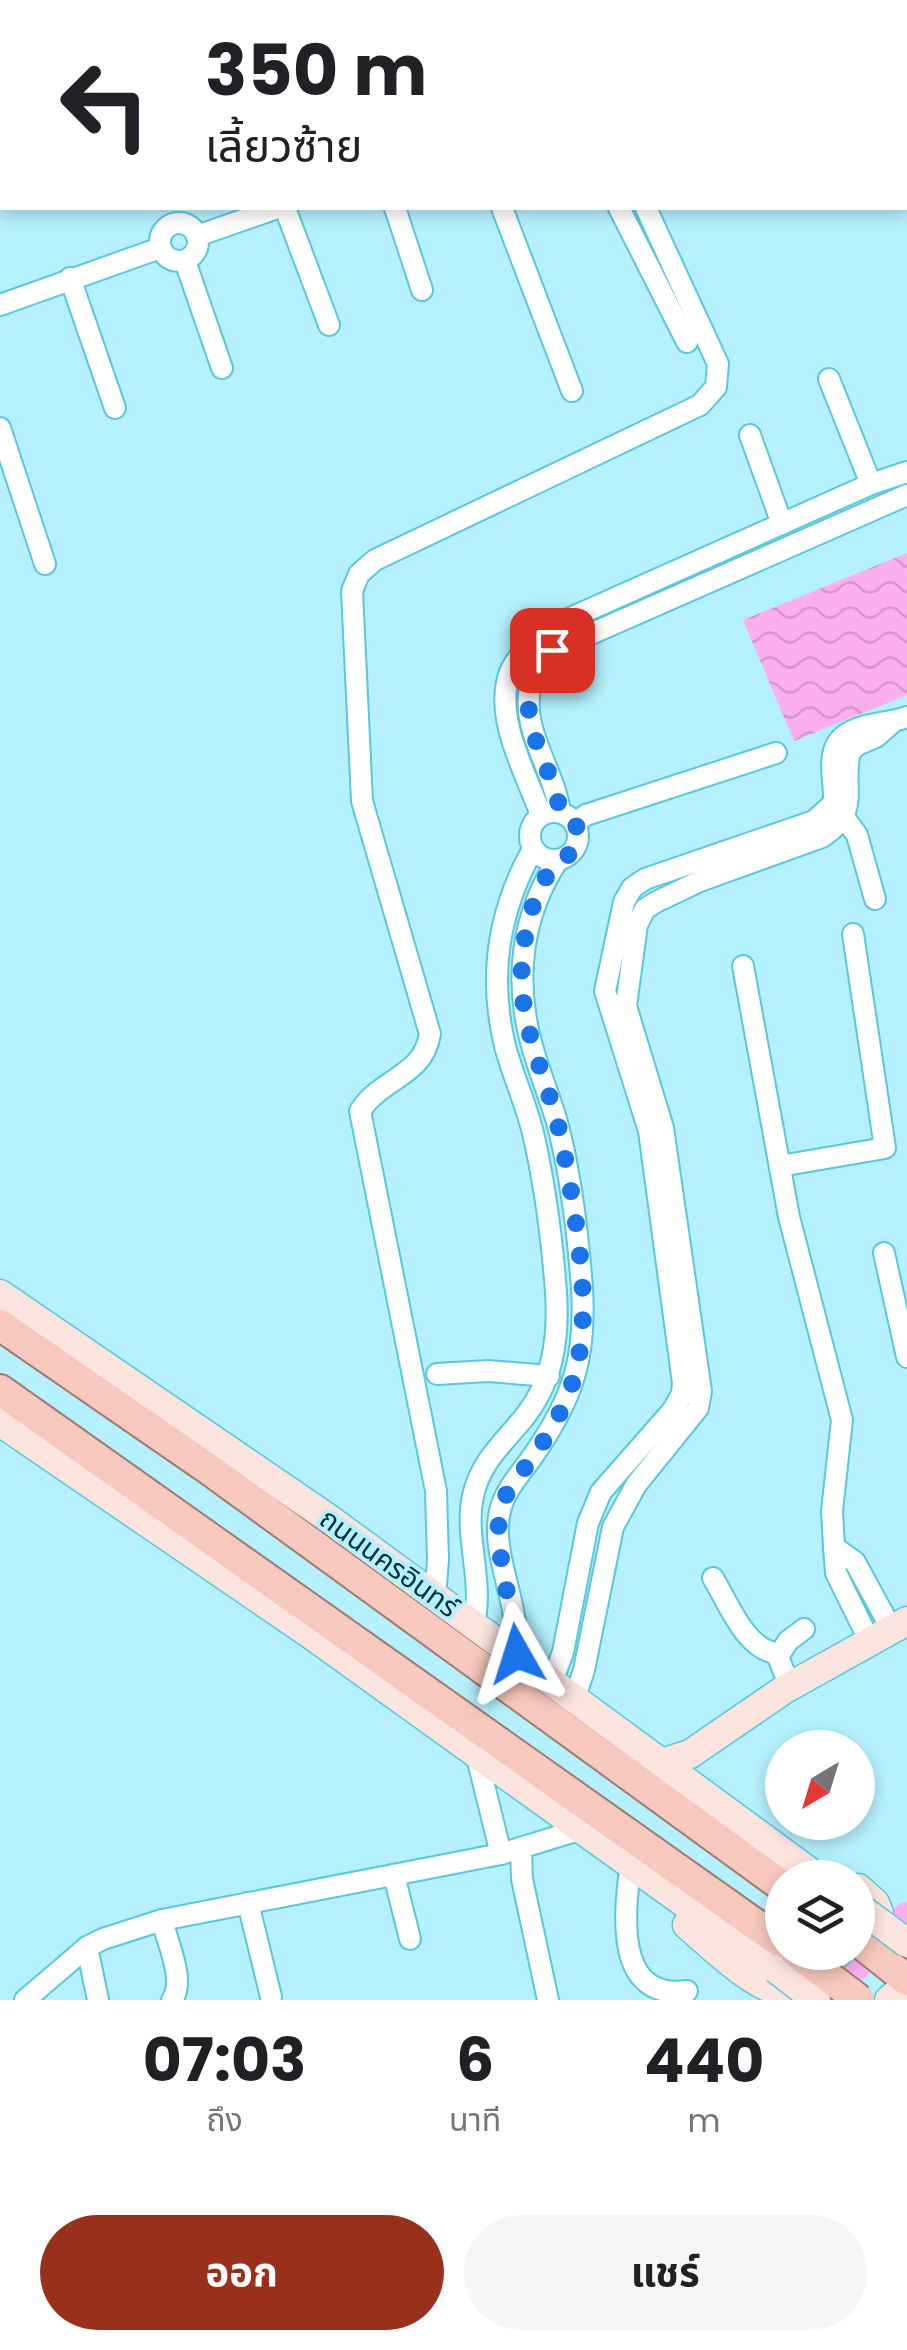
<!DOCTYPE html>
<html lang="th">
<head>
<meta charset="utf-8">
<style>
  body { margin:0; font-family:Poppins,"Noto Sans Thai",sans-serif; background:#f6f6f6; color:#202124; height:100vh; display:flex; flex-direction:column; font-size:38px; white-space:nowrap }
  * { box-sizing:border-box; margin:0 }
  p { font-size:32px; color:#757577 }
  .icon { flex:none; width:55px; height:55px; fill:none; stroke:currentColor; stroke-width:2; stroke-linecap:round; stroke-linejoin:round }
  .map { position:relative; height:2000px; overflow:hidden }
  .drawer { display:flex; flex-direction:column; background:#fff; flex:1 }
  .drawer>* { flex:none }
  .guide { position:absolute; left:0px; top:0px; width:908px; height:210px; box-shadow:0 5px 15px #0003; background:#fff; color:#202124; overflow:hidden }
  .needle { width:65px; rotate:218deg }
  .buttons { position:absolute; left:765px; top:1730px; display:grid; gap:20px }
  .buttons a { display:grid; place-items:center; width:110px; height:110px; border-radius:50%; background:#fff; box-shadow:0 5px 15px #0003; font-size:50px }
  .pin { position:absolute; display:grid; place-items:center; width:85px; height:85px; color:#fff; margin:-42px; border-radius:20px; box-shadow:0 5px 15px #0006 }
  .me { position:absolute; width:110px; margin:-55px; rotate:354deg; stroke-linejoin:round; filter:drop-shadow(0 0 8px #0008) }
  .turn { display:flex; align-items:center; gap:35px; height:210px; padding:0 40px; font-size:45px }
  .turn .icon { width:130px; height:130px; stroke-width:2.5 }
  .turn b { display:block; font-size:70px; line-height:85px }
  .eta { display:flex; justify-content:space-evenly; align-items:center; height:170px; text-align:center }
  .eta b { font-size:60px; font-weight:700; line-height:70px }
  .primary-button { display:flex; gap:20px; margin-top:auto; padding:20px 40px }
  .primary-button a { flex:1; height:115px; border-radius:60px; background:#99301b; color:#fff; font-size:40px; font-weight:700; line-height:115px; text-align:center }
  .primary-button a+a { background:#f6f6f6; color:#202124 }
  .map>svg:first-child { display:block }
  .water { fill:url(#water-waves) }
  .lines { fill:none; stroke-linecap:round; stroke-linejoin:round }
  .river { stroke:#fcafee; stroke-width:30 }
  .street-casing { stroke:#59c7dd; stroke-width:24 }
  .secondary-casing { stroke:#59c7dd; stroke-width:31 }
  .primary-casing { stroke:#9d7b73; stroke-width:34 }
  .street { stroke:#fff; stroke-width:20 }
  .secondary { stroke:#fbe3de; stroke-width:28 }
  .primary { stroke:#f7c8bd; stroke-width:30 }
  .secondary-bridge-casing { stroke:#59c7dd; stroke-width:31; stroke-linecap:butt }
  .primary-bridge-casing { stroke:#9d7b73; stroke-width:34; stroke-linecap:butt }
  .secondary-bridge { stroke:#fbe3de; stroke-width:28 }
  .primary-bridge { stroke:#f7c8bd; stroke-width:30 }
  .route { stroke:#1a73e8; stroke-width:18; stroke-dasharray:0 32.4 }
  .labels { text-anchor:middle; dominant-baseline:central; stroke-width:8; stroke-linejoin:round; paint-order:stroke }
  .street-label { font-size:28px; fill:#00313a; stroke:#b4f0fd }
</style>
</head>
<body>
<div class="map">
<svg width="907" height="2000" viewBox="0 0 907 2000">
  <defs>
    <pattern id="water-waves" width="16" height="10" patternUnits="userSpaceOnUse" patternTransform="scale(2.5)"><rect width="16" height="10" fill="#fcafee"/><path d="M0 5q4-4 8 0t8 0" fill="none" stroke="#d697cd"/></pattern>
  </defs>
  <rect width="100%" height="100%" fill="#b4f0fd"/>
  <polygon class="water" points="907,553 907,695 794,741 743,620"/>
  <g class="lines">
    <polyline class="river" points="820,2000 907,1917"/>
    <defs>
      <g id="street">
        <polyline points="103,0 103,2"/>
        <polyline points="216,0 217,2"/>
        <polyline points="333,0 334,2"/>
        <polyline points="557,0 558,2"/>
        <polyline points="0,62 2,69"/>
        <polyline points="285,208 329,325"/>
        <polyline points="395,208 422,290"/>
        <polyline points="502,208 572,391"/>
        <polyline points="619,208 687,342"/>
        <circle cx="179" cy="242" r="19"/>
        <polyline points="197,236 277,208"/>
        <polyline points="185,261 222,368"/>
        <polyline points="70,278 115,408"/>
        <polyline points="0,305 160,248"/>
        <polyline points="829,379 871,484"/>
        <polyline points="0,428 45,564"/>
        <polyline points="750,435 782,524"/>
        <polyline points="838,809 857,835 875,899"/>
        <circle cx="554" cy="836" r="24"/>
        <path d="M560,812c-6,-43 -41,-84 -29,-128 3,-12 14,-23 21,-33l355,-156"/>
        <path d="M541,815c-15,-42 -48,-98 -31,-143 6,-14 19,-27 27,-39l334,-149 36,-12"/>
        <polyline points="575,823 586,815 776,753"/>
        <polyline points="743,966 789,1217 842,1420 832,1511 834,1547"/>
        <polyline points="780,1166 885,1148 853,934"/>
        <polyline points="884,1253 907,1357"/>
        <polyline points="437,1374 488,1371 549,1376"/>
        <path d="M713,1578c15,24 34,76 67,75"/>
        <path d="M435,1597l3,-37 -2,-69 -76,-380c22,-34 63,-34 70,-77l-68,-233 -10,-210 7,-17 16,-14 325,-155 16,-18 2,-23 -72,-156"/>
        <path d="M474,1624c10,-45 -10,-87 -1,-128 7,-33 29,-52 49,-76 31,-37 37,-81 34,-128 -4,-53 -11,-107 -23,-159 -7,-29 -20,-57 -28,-87 -17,-70 -7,-135 28,-197"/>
        <polyline points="870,1642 836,1573 834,1547 855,1562 892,1630"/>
        <path d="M517,1654c-1,-12 -1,-25 -3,-38 -5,-33 -22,-72 -14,-105 5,-22 23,-40 35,-58 39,-57 51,-96 47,-165 -4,-54 -11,-113 -25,-166 -8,-27 -19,-53 -26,-80 -17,-63 -9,-128 27,-182"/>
        <path d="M552,1682l11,-30 25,-129 13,-31 72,-82 9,-16 1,-11 -34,-252 -44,-140 19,-89 8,-14 13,-9 169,-58 20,-18c1,-15 -4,-33 -1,-48 6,-34 51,-29 74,-38"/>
        <polyline points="790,1687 778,1657 788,1641 804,1629"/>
        <path d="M575,1697l9,-27 29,-143 23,-42 62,-77 3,-17 -38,-263 -37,-122 11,-81 8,-16 11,-7 44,-21 122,-44c40,-26 19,-48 28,-85l7,-7 19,-8 17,-15"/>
        <polyline points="476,1753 501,1854"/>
        <polyline points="521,1848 522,1879 548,2000"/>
        <polyline points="394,1875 410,1939"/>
        <path d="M629,1878c-6,48 -9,122 58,113"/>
        <polyline points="248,1903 271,1997"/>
        <path d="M162,1920c5,22 24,61 10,80"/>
        <polyline points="87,1947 98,2000"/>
        <polyline points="25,2000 87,1947 103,1939 162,1920 501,1854 582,1829"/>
      </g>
      <g id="secondary">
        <polyline points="0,1294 328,1518 818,1878"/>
        <polyline points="0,1422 310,1634 776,1969"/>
        <polyline points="661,1763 690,1754 785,1689 907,1621"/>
        <polyline points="858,1888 875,1903 879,1913 867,1928"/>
        <path d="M687,1925c19,16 78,74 103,66 17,-5 35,-27 49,-39"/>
        <polyline points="889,2000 907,1985"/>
      </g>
      <g id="primary">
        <polyline points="0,1325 210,1470 782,1886"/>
        <polyline points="0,1390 782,1943"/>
        <polyline points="858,1941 907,1980"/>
      </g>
    </defs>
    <use href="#street" class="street-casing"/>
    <use href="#secondary" class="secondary-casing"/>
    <use href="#primary" class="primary-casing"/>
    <use href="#street" class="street"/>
    <use href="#secondary" class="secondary"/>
    <use href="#primary" class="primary"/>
    <defs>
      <g id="secondary-bridge">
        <polyline points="864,1911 907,1943"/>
        <polyline points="776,1969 816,2000"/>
      </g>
      <polyline id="primary-bridge" points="796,1952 859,2000"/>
    </defs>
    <use href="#secondary-bridge" class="secondary-bridge-casing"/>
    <use href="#primary-bridge" class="primary-bridge-casing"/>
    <use href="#secondary-bridge" class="secondary-bridge"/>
    <use href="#primary-bridge" class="primary-bridge"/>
  </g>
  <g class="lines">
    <path class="route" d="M517,1654c-3,-40 -24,-108 -17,-142 4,-20 19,-36 31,-52 35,-51 50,-83 52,-147 1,-52 -13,-136 -25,-188 -14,-54 -40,-103 -36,-161 2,-34 12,-74 33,-100 7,-8 18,-8 22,-19 3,-8 1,-15 -2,-22l-15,-11c-6,-43 -41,-84 -29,-128 3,-12 14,-23 21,-34"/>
  </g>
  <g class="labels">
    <g class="street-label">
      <text transform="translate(389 1563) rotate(36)">ถนนนครอินทร์</text>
    </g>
  </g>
</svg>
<div class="buttons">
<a><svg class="needle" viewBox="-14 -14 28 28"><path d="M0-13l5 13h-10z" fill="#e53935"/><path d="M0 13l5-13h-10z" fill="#757577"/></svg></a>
<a><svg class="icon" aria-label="layers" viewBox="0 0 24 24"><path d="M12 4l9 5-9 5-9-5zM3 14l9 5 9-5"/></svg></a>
</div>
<div class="pin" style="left:552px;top:650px;background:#d93025"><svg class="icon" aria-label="arrive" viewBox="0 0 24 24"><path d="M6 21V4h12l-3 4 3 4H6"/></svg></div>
<svg class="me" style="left:517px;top:1654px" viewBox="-20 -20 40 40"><path d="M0-17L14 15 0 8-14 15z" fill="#1a73e8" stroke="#fff" stroke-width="4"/></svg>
<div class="guide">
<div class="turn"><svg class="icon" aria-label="left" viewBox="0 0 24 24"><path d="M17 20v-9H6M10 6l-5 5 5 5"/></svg><div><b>350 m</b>เลี้ยวซ้าย</div></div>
</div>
</div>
<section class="drawer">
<div class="eta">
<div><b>07:03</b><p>ถึง</p></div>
<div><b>6</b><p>นาที</p></div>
<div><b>440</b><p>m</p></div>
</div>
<div class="primary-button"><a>ออก</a><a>แชร์</a></div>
</section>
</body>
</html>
